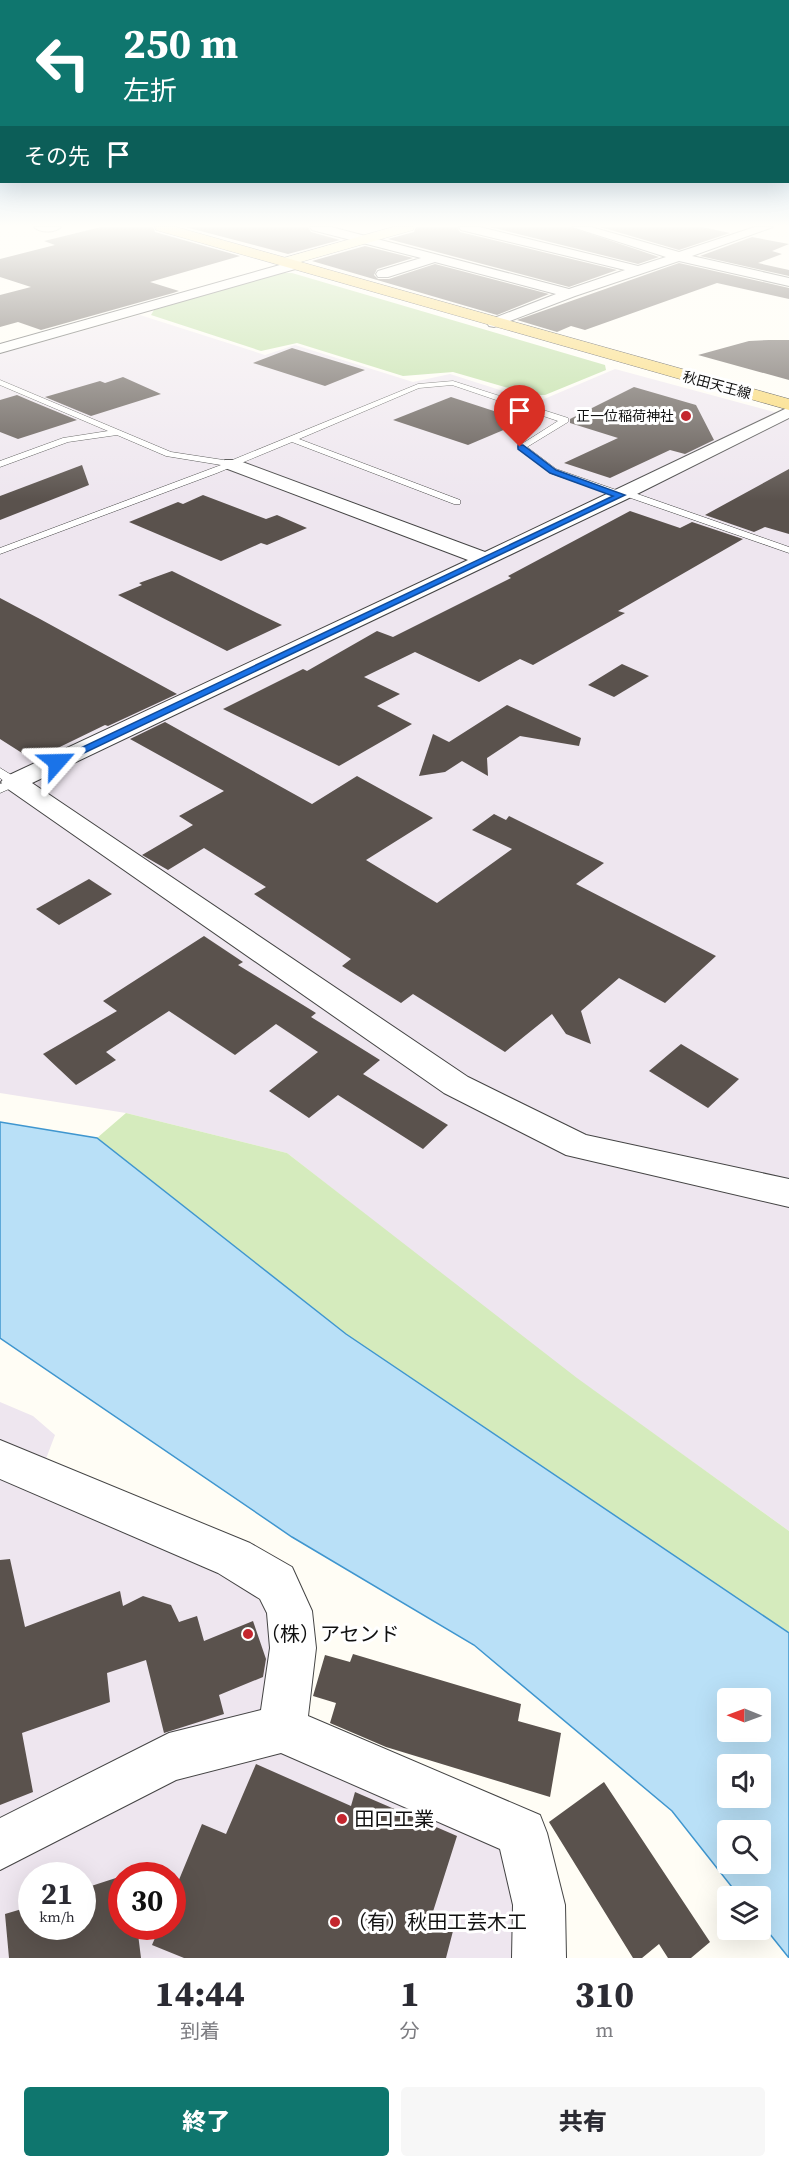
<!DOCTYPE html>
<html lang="ja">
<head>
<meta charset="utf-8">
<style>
  body { margin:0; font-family:"Source Serif 4","Noto Sans JP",serif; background:#f7f7f7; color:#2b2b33; height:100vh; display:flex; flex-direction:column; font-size:22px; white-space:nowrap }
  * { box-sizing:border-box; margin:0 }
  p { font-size:20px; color:#7c7c81 }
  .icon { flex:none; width:33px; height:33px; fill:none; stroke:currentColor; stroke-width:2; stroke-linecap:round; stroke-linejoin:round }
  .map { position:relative; height:1958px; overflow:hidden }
  .side { display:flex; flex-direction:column; background:#fff; flex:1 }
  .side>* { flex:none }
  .top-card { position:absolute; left:0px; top:0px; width:789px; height:183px; box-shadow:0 6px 24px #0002; background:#0f766e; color:#fff; overflow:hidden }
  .needle { width:39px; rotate:271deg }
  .fabs { position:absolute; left:717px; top:1688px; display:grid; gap:12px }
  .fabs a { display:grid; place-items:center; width:54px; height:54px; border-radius:6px; background:#fff; box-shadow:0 6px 24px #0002; font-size:30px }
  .speed { position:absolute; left:18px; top:1862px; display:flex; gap:12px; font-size:30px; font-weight:700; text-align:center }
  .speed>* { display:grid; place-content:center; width:78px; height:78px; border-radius:50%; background:#fff; box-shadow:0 6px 24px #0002; line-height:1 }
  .speed small { font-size:15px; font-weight:400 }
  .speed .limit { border:9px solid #d22; background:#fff; color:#111 }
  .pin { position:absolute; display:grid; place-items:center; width:51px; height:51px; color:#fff; margin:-62px -26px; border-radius:50% 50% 50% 0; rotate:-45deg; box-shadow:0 0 6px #0007 }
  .pin .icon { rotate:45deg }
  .me { position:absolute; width:66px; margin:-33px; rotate:65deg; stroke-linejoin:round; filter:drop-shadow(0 0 4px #0008) }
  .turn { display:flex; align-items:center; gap:21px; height:126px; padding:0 24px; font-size:27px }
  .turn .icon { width:78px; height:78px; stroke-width:2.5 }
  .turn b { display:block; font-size:42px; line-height:51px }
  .then { display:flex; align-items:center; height:57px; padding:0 24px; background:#0003; gap:12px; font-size:22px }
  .eta { display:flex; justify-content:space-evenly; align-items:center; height:102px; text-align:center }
  .eta b { font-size:36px; font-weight:800; line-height:42px }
  .cta { display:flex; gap:12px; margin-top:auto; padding:12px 24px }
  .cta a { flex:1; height:69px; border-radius:6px; background:#0f766e; color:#fff; font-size:24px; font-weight:800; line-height:69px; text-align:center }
  .cta a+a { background:#f7f7f7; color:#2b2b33 }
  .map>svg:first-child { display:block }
  .industrial { fill:#eee6ef; fill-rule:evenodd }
  .green { fill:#d5ebbd }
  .forest { fill:#b9dc9c }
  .water { fill:#b9e0f7; stroke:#3f96cf; stroke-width:1.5; fill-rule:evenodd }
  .building { fill:#5a524d }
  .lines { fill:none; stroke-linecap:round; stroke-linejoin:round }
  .lane-casing { stroke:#444; stroke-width:1 }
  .street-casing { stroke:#444; stroke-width:2 }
  .secondary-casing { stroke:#333; stroke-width:1 }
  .primary-casing { stroke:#222; stroke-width:1 }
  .lane { fill:#fff; fill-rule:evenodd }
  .street { fill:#fff; fill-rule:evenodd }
  .secondary { fill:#fff6b0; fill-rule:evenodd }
  .primary { fill:#f9d66b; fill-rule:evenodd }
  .route { fill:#1a73e8; stroke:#114b97; stroke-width:1.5 }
  .poi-dot { fill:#c4262e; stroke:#fff; stroke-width:2 }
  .labels { text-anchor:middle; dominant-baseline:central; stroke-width:6; stroke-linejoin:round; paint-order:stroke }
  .far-street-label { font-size:14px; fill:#111; stroke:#fff }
  .far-poi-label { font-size:14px; fill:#111; stroke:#fff; text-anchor:end }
  .near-poi-label { font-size:20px; fill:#111; stroke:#fff; text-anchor:start }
</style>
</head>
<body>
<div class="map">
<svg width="789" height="1958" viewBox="0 0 789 1958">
  <rect width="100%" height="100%" fill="#fffdf5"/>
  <g class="industrial">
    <polygon points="140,315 265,355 295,345 413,382 450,374 537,402 615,369 789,416 789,1531 555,1363 287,1153 126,1113 0,1093 0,354"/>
    <path d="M0,1402l33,14 22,19 -22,58 201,83 26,25 18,34 -11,86 234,118 26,119h-527zM32,1875h50v51h-50zM122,1875h50v51h-50z"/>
  </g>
  <polygon class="green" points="126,1113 287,1153 577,1378 789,1531 789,1633 346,1334 97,1138"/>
  <polygon class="forest" points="279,273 292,273 605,365 606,370 545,395 533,395 453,372 403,376 297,343 261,351 151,315 154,310"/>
  <path class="water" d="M0,1122l97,16 249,196 443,299v325l-28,-35 -1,-27h-21l-67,-85 -198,-166 -182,-108 -292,-199zM728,1698h32v33h-32zM728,1764h32v33h-32zM728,1830h32v33h-32z"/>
  <g class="building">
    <polygon points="101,227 153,227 155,232 240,256 150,282 179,291 173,293 41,330 18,322 0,327 0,295 31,287 0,277 0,259 55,245 44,241"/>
    <polygon points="185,227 308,227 311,232 340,240 288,254"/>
    <polygon points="416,227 457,227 460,232 617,270 569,287 388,239 414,232"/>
    <polygon points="490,227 570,227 659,257 638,264"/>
    <polygon points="600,227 702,227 730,233 679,250"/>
    <polygon points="752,237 789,244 772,251 782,254 758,263 789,270 789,276 700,256"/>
    <polygon points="365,246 413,258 377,269 374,275 378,279 389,279 435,264 549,294 497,315 312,261"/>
    <polygon points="679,263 789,288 789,299 717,283 585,330 571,326 557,332 517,320"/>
    <polygon points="769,340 789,340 789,380 698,355 749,341"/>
    <polygon points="292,348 365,370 325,386 253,363"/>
    <polygon points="123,377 161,394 91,416 45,397 100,381 105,383"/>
    <polygon points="634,387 696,405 714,440 685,454 670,450 610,478 564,463 618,438 570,423 570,419"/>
    <polygon points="17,395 31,401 77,420 18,439 0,432 0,400"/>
    <polygon points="451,397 525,421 468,445 393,420"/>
    <polygon points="82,465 89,485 0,520 0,496"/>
    <polygon points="789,469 789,534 765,527 754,532 705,515"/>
    <polygon points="203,495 266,519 277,515 307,528 267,545 261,543 221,561 129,522 178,502 183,504"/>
    <polygon points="630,511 680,528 692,522 743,539 618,611 625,613 533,665 520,659 479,682 415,652 364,677 400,694 377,706 412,724 339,766 223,709 303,669 307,671 377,631 393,637 511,578 508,576"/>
    <polygon points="172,571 257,613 282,625 227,651 118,595 142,585 139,583"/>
    <polygon points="0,598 40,619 177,694 108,726 105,725 33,760 0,739"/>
    <polygon points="622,664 649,676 614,697 588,685"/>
    <polygon points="507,705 581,738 579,746 520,736 487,758 488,776 462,761 445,772 419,776 433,734 449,742"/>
    <polygon points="165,722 312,804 357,776 433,818 366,860 437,903 512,849 472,830 494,814 506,820 509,816 604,863 576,884 716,956 665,1003 619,978 581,1011 591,1044 566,1034 552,1014 505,1052 413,994 401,1003 342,966 351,959 254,894 266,887 204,848 168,870 142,855 193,825 179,816 224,791 130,739"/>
    <polygon points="89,879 112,894 59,925 36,909"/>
    <polygon points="204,936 243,962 238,965 316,1013 311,1017 380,1060 363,1074 448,1125 423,1149 338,1095 309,1118 269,1091 318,1052 276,1024 235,1055 169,1011 106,1052 116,1060 76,1085 43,1054 117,1011 103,1001"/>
    <polygon points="681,1044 739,1079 708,1108 649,1071"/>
    <polygon points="10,1559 25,1627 120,1591 123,1606 143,1596 171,1605 179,1622 197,1616 204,1641 253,1621 266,1659 263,1677 219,1695 224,1714 164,1733 146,1660 107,1673 110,1702 22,1733 33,1792 0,1805 0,1560"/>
    <polygon points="353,1654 521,1704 518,1721 561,1733 550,1797 386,1747 330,1723 336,1703 313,1696 325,1655 350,1662"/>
    <polygon points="256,1764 351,1806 355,1792 457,1836 430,1921 453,1931 446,1958 184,1958 152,1945 160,1926 172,1926 172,1914 182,1890 176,1887 202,1824 226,1834"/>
    <polygon points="604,1782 710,1942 691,1958 668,1958 659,1944 642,1958 633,1958 549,1822"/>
    <polygon points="122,1876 122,1926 137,1926 141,1958 9,1958 5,1914 32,1906 32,1926 82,1926 82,1889"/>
  </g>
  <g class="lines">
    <defs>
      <g id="lane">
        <polygon points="0,380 171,452 230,461 418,384 453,381 568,418 568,422 527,447 556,469 622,492 629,491 789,547 789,553 625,496 618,497 550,473 517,447 558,421 452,385 419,388 299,439 460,500 460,504 454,504 292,442 217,473 0,554 0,548 221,465 166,456 117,435 68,442 0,467 0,461 63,438 108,431 0,385"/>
        <polygon points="0,768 18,779 20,782 18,785 0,793 0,784 5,782 0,778"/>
      </g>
      <g id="street">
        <path d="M34,227h27c-6,6 -21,6 -27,0z"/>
        <polygon points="310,227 331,227 569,289 625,270 461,230 459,227 480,227 638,266 666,257 572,227 591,227 679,252 755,227 773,227 692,256 789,278 789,286 679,261 575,296 494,327 489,326 487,323 489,320 556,294 435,262 388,277 378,277 376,274 378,271 421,258 312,230"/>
        <polygon points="294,261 299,262 300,265 299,268 0,353 0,344"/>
        <polygon points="789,407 789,418 627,499 32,783 468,1077 586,1135 789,1179 789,1207 566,1155 444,1093 5,787 1,782 5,777 468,560 225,468 222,464 225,460 237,460 485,552"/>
        <polygon points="0,1440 250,1543 292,1567 312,1611 316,1648 308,1716 540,1815 547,1833 565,1905 566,1958 512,1958 513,1905 500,1849 281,1753 176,1780 0,1870 0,1818 169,1733 261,1710 270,1648 267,1613 260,1599 218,1573 0,1479"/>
      </g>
      <polygon id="secondary" points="393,227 414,227 413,230 290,265 285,266 278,262 280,259"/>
      <polygon id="primary" points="155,227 176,227 789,399 789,410 156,230"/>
    </defs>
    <use href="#lane" class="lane-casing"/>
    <use href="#street" class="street-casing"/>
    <use href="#secondary" class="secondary-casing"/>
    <use href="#primary" class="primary-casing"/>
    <use href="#lane" class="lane"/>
    <use href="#street" class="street"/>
    <use href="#secondary" class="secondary"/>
    <use href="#primary" class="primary"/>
  </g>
  <linearGradient id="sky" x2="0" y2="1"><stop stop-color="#95c6ee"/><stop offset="0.45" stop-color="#fffefa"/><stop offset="1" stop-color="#fffefa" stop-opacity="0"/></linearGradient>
  <rect width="789" height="501" fill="url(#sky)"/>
  <polygon class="route" points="518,445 523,445 556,470 625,495 61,764 57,765 51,762 613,496 550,473 518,449"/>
  <g class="poi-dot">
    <circle cx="686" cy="416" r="6"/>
    <circle cx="248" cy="1634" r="6"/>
    <circle cx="342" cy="1819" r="6"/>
    <circle cx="335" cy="1922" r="6"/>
  </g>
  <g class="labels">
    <g class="far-street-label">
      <text transform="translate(717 385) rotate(15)">秋田天王線</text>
    </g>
    <g class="far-poi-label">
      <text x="674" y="416">正一位稲荷神社</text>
    </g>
    <g class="near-poi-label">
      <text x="260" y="1634">（株）アセンド</text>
      <text x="354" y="1819">田口工業</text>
      <text x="347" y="1922">（有）秋田工芸木工</text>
    </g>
  </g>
</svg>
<div class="fabs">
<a><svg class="needle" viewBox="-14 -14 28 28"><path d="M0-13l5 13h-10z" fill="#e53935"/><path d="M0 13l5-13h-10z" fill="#7c7c81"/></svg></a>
<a><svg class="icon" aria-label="sound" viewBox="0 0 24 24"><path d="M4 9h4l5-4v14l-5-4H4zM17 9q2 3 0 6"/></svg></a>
<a><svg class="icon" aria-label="search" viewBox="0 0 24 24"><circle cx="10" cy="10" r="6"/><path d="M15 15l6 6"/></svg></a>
<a><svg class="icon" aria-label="layers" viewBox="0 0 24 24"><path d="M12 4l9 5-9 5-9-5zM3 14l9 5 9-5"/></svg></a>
</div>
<div class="speed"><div>21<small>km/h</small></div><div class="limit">30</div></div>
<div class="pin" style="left:520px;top:447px;background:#d93025"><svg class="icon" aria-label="arrive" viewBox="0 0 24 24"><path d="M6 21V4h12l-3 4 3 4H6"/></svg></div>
<svg class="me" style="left:57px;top:762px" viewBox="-20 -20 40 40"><path d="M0-17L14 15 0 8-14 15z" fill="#1a73e8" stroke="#fff" stroke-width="4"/></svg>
<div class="top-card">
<div class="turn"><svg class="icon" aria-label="left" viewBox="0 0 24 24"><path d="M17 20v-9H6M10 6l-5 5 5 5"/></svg><div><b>250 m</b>左折</div></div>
<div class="then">その先<svg class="icon" aria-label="arrive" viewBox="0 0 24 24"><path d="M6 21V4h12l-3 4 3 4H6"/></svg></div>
</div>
</div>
<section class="side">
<div class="eta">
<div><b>14:44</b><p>到着</p></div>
<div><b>1</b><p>分</p></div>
<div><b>310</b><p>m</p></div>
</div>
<div class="cta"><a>終了</a><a>共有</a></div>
</section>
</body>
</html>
